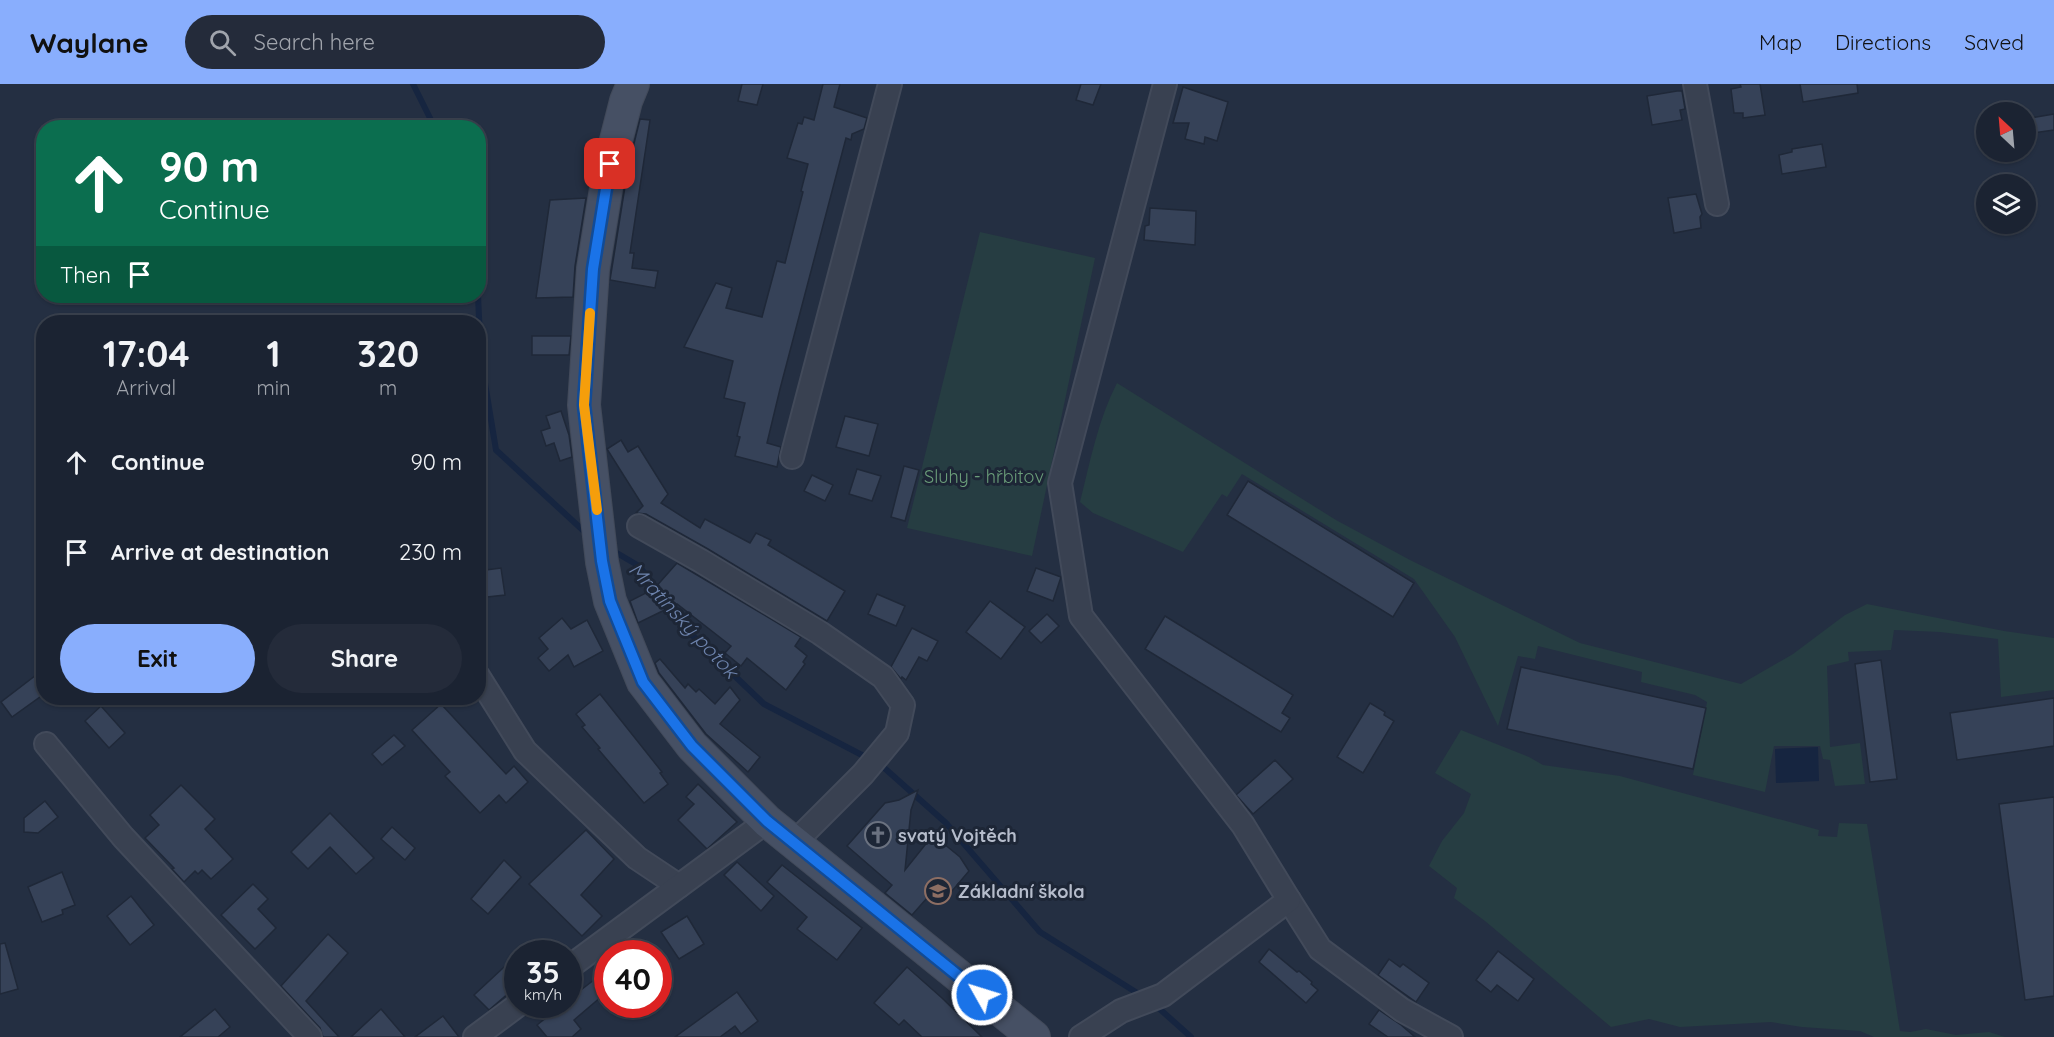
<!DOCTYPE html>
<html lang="en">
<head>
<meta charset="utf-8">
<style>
  body { margin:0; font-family:Quicksand,sans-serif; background:#242b3a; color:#f1f3f6; height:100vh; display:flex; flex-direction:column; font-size:22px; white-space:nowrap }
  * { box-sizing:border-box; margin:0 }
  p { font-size:20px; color:#a0a4ac }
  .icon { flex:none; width:33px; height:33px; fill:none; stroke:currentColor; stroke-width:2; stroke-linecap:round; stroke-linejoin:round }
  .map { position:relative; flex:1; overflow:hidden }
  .details { position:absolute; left:36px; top:231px; width:450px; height:390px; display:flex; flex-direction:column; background:#1b2332; border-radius:24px; box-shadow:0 2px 4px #0004,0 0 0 2px #39404d }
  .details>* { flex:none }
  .hud { position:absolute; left:36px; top:36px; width:450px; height:183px; border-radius:24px; box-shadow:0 2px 4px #0004,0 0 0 2px #39404d; background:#0b6e4f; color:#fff; overflow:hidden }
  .needle { width:39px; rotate:334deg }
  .tools { position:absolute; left:1976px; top:18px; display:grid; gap:12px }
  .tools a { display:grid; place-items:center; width:60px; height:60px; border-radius:50%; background:#1b2332; box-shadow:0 2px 4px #0004,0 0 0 2px #39404d; font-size:30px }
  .speed { position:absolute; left:504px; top:856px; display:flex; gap:12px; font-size:30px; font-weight:700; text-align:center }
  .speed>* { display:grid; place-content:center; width:78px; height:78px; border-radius:50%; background:#1b2332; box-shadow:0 2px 4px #0004,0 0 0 2px #39404d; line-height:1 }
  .speed small { font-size:15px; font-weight:400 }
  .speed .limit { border:9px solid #d22; background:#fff; color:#111 }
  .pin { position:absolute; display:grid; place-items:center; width:51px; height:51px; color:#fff; margin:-26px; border-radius:12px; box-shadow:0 3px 9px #0006 }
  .me { position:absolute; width:66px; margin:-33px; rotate:309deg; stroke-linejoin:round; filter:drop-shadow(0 0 4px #0008) }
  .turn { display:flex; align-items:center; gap:21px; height:126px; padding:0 24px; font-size:27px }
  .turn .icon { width:78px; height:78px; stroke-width:2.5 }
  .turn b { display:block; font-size:42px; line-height:51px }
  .then { display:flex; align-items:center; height:57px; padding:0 24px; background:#0003; gap:12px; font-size:22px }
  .eta { display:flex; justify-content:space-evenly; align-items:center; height:102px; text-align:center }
  .eta b { font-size:36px; font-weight:800; line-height:42px }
  .button { display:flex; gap:12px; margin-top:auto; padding:12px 24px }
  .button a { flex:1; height:69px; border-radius:36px; background:#89aefd; color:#111; font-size:24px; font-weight:800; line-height:69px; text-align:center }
  .button a+a { background:#242b3a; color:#f1f3f6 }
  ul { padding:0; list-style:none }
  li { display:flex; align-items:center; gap:18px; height:90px; padding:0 24px }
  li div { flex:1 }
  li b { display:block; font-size:22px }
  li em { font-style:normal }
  header { display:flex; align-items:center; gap:36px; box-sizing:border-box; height:84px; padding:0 30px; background:#89aefd; color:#111 }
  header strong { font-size:28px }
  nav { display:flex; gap:33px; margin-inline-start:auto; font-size:21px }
  .search { width:420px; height:54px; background:#242b3a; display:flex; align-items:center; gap:15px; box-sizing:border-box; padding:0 21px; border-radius:33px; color:#a0a4ac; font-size:22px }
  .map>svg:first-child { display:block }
  .green { fill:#263d42 }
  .water { fill:#162540 }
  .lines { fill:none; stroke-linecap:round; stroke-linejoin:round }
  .stream { stroke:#162540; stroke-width:6 }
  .building { fill:#364258; stroke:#1f2838; stroke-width:1.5 }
  .street-casing { stroke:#424a5a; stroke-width:26 }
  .secondary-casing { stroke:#424a5a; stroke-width:34 }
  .street { stroke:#394151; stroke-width:22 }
  .secondary { stroke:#465064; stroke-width:32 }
  .route-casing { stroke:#114b97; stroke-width:15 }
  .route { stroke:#1a73e8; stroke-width:10 }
  .slow { stroke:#f59e0b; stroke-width:10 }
  .labels { text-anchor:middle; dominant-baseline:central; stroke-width:6; stroke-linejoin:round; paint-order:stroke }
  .park-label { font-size:18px; fill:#6b9e7a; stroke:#1d2636 }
  .poi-label { font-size:18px; font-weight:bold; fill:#b5bccb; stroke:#1d2636; text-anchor:start }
  .water-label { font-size:20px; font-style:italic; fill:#6d83ac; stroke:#1d2636 }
</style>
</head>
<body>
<header>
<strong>Waylane</strong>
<div class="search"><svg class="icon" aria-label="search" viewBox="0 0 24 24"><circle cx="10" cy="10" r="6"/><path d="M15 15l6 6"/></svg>Search here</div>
<nav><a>Map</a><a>Directions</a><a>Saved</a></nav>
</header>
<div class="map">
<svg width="2054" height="953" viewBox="0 0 2054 953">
  <rect width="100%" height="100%" fill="#242f42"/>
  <g class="green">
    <polygon points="980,148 1095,174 1032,472 907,444"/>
    <path d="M1117,299l219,137 74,40 170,83 161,41 52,-30 52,-39 22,-11 137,27 50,7v52l-53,7 -3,-58 -58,-7 -46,-2 -3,20 -43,2 1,9 -22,5 3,81 30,-4 5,41 -30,2 -5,-26 -7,-1 -3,-13h-46l-9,46 -72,-17 14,-73 -12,-7 -54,-13 1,-10 -104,-26 -3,13 -17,-3 -20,70 -43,-89 -41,-58 -172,-105 -15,23 -5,-3 -39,58 -90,-39 -13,-11c10,-40 18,-82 37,-119z"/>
    <polygon points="1461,646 1529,673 1543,681 1620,692 1819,746 1818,752 1837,753 1839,739 1867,740 1900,947 1910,948 1926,945 1956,951 1989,948 2005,953 1874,953 1860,947 1802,943 1771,938 1680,943 1649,935 1611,943 1485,837 1454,814 1457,804 1429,782 1442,757 1464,729 1471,710 1435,689"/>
  </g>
  <polygon class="water" points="1818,663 1819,697 1776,699 1775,665"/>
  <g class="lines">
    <g class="stream">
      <polyline points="413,0 435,44"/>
      <polyline points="478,212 481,275 496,366 587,450"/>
      <polyline points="610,465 639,482 660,509"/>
      <polyline points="666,517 691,550 764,620 881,681 946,739 1040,848 1142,912"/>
      <polyline points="1153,919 1191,953"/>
    </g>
  </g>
  <g class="building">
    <polygon points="742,0 763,0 757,21 738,17"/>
    <polygon points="823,0 840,0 834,23 867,34 864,45 852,50 851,56 846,54 780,305 767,359 781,363 777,383 735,372 740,353 737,352 745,319 724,314 733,277 684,263 716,199 732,204 726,224 762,233 777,177 785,179 803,108 801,107 808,80 787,74 798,39 802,40 804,33 814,36"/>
    <polygon points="1081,0 1101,0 1093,21 1076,16"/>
    <polygon points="1740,0 1760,0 1765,31 1743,34 1743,29 1734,29 1731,5 1741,3"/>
    <polygon points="1800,0 1857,0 1858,9 1803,18"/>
    <polygon points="1183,3 1228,18 1217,57 1205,53 1204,60 1185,55 1189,39 1173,39"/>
    <polygon points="1677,7 1682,7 1685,25 1680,26 1682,36 1652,41 1647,12"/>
    <polygon points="2054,30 2054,46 2033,49 2030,34"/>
    <polygon points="640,35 650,36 630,169 634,169 632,184 658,187 655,204 610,196 628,84"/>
    <polygon points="1822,60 1826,83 1782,90 1779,71 1792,68 1792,65"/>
    <polygon points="1696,110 1702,130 1700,133 1701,144 1674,149 1668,114"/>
    <polygon points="586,114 575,182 573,213 536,214 550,116"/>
    <polygon points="1150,124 1196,127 1195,161 1144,156 1145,142 1149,141"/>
    <polygon points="532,252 571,252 569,271 532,271"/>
    <polygon points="561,327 569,351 572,373 560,377 554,359 546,362 541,347 550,344 546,332"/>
    <polygon points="845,332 878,340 869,372 836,363"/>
    <polygon points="621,356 628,368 638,362 668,410 661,419 700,444 705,435 750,459 756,449 771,456 768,461 845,507 827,537 708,465 646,430 636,429 643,422 607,365"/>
    <polygon points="904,382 919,386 905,437 891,433"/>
    <polygon points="857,385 881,392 872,417 849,410"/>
    <polygon points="812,391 833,401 825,417 804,407"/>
    <polygon points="1248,397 1414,499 1393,533 1227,431"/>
    <polygon points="677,479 801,553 795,562 807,572 803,578 805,580 786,606 747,574 741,582 725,569 731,562 677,520 638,539 630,517 654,505"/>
    <polygon points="501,484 505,511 478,514 478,487"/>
    <polygon points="1036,484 1061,493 1053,517 1027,507"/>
    <polygon points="877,510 905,522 896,542 868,530"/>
    <polygon points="990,517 1025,543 1001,575 966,548"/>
    <polygon points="1047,530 1059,542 1041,559 1029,547"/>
    <polygon points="1165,532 1293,611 1282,629 1290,634 1281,648 1145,565"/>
    <polygon points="562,534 571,545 587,536 603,567 574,583 568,571 549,587 538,574 548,565 539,554"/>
    <polygon points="912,544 938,557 927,577 919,573 906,596 902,593 901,595 891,583"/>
    <polygon points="660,575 685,604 688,600 696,608 699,605 715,620 730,603 740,616 720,640 760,673 748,688 706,650 659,589 655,579"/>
    <polygon points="1881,576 1897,695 1870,698 1855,580"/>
    <polygon points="1521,583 1706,624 1693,685 1507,645"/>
    <polygon points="44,585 44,610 12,633 1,618"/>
    <polygon points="600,610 662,688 660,689 668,700 644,719 598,665 600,664 582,643 585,641 576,630"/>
    <polygon points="2054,614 2054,662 1957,676 1950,629"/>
    <polygon points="1370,619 1385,628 1384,631 1394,637 1363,689 1337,673"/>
    <polygon points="441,620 506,690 514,682 528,698 506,719 499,711 480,729 445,692 450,688 412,646"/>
    <polygon points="101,622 125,649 109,664 85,637"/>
    <polygon points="394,651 405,662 382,681 372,670"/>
    <polygon points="1275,676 1293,695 1253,730 1236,711"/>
    <polygon points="698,700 737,738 707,765 678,736 694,720 686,713"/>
    <polygon points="181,701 215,735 205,745 233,775 211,795 202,786 198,790 195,787 184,798 172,785 174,784 145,754 159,741 150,731"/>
    <polygon points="918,706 911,726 905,786 933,751 960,773 969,787 946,814 935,814 932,818 927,814 912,831 885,809 892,801 847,762 885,719 899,716"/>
    <polygon points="2054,713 2054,912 2025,916 1999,720"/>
    <polygon points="45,717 58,733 38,749 24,748 24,734"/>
    <polygon points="330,729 374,774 356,790 330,763 308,785 291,768"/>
    <polygon points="392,743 415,764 405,776 381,755"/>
    <polygon points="586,746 614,775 581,811 602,832 582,852 529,800"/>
    <polygon points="504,776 521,793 488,830 471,815"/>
    <polygon points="737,778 774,812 761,827 724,791"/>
    <polygon points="782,781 862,844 837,876 797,845 807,833 767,798"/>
    <polygon points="62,788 75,821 62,826 63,830 42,838 28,803"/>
    <polygon points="253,800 268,815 258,825 276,844 255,865 221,831"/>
    <polygon points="131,812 154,841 130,861 107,832"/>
    <polygon points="687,832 704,860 679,875 661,848"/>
    <polygon points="328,850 348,869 306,917 339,953 323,953 320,944 281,902"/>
    <polygon points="5,859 18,905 0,910 0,860"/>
    <polygon points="1269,865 1297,888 1299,887 1312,898 1311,900 1318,906 1306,919 1259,878"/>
    <polygon points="1498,867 1534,895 1518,917 1497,901 1491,908 1476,896"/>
    <polygon points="518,870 518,901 489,926 474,911"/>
    <polygon points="1389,875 1400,883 1403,880 1429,899 1416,918 1378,891"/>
    <polygon points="907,883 942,914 982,953 922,953 904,936 899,941 874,919"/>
    <polygon points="608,885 608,907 574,936 581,945 572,953 547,953 537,941 562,921 568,921 568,916"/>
    <polygon points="737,908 758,937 741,950 735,942 720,953 675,953"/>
    <polygon points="215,925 230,943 218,953 180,953"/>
    <polygon points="381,925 405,953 351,953"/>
    <polygon points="1379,926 1401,941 1415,953 1388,953 1369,940"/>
    <polygon points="443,932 459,953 415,953"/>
  </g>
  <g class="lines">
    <defs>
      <g id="street">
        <polyline points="1695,0 1717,120"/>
        <polyline points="792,373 890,0"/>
        <polyline points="639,442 701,477 820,549 883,593 903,621 897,649 863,690 794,759"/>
        <polyline points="478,592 525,667 637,774 679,802"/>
        <polyline points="46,660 123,753 310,953"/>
        <polyline points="1289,816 1320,865 1402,926 1451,953"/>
        <polyline points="568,884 767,737"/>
        <polyline points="475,953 518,921"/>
        <polyline points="1081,953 1121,927 1163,911 1289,816 1243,741 1081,532 1060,399 1165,0"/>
      </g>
      <polyline id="secondary" points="633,0 626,17 610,80 593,185 584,321 602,478 610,517 643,598 692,662 767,737 1034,953"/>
    </defs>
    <use href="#street" class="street-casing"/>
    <use href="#secondary" class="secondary-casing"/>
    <use href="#street" class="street"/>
    <use href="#secondary" class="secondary"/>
  </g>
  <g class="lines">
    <defs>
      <polyline id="route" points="610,80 593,185 584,321 602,477 610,517 643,598 692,662 767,737 982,911"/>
    </defs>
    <use href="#route" class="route-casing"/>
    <use href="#route" class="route"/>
    <polyline class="slow" points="590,229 584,321 597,426"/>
  </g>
  <defs>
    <symbol id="church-ring" viewBox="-11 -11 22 22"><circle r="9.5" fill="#1d2636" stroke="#6b7280" stroke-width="1.5"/><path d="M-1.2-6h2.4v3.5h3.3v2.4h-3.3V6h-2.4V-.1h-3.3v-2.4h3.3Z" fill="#6b7280"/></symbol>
    <symbol id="school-ring" viewBox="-11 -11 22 22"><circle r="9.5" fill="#1d2636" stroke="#8d6e63" stroke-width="1.5"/><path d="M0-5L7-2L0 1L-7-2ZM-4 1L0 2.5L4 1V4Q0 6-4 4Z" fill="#8d6e63"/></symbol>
  </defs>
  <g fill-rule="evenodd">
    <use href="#church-ring" x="863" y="736" width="30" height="30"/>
    <use href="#school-ring" x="923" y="792" width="30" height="30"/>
  </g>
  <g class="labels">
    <g class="park-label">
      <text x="984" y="392">Sluhy - hřbitov</text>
    </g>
    <g class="poi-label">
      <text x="898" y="751">svatý Vojtěch</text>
      <text x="958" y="807">Základní škola</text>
    </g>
    <g class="water-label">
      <text transform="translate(684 536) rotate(47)">Mratínský potok</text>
    </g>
  </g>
</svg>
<div class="tools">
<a><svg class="needle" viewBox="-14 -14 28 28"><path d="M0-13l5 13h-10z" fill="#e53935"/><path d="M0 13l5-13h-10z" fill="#a0a4ac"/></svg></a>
<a><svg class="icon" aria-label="layers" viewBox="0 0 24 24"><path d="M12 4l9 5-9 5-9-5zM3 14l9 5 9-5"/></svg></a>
</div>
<div class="speed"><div>35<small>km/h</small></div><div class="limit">40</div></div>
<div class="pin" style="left:610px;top:80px;background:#d93025"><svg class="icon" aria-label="arrive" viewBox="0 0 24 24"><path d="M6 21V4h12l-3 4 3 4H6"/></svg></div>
<svg class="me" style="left:982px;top:911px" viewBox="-20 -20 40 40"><circle r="17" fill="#1a73e8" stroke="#fff" stroke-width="3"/><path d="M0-11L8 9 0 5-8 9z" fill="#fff"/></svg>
<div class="hud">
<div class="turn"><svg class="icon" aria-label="ahead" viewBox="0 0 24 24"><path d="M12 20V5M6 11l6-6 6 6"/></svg><div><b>90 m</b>Continue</div></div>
<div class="then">Then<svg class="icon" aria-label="arrive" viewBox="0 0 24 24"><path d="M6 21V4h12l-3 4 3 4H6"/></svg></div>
</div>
<section class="details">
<div class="eta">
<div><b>17:04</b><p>Arrival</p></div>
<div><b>1</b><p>min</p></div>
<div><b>320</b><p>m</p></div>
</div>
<ul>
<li><svg class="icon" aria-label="ahead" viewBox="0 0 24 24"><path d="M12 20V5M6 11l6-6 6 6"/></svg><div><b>Continue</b></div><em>90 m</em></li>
<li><svg class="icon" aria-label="arrive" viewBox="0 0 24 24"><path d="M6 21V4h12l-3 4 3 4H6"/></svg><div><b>Arrive at destination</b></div><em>230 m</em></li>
</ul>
<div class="button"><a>Exit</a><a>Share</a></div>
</section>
</div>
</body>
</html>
